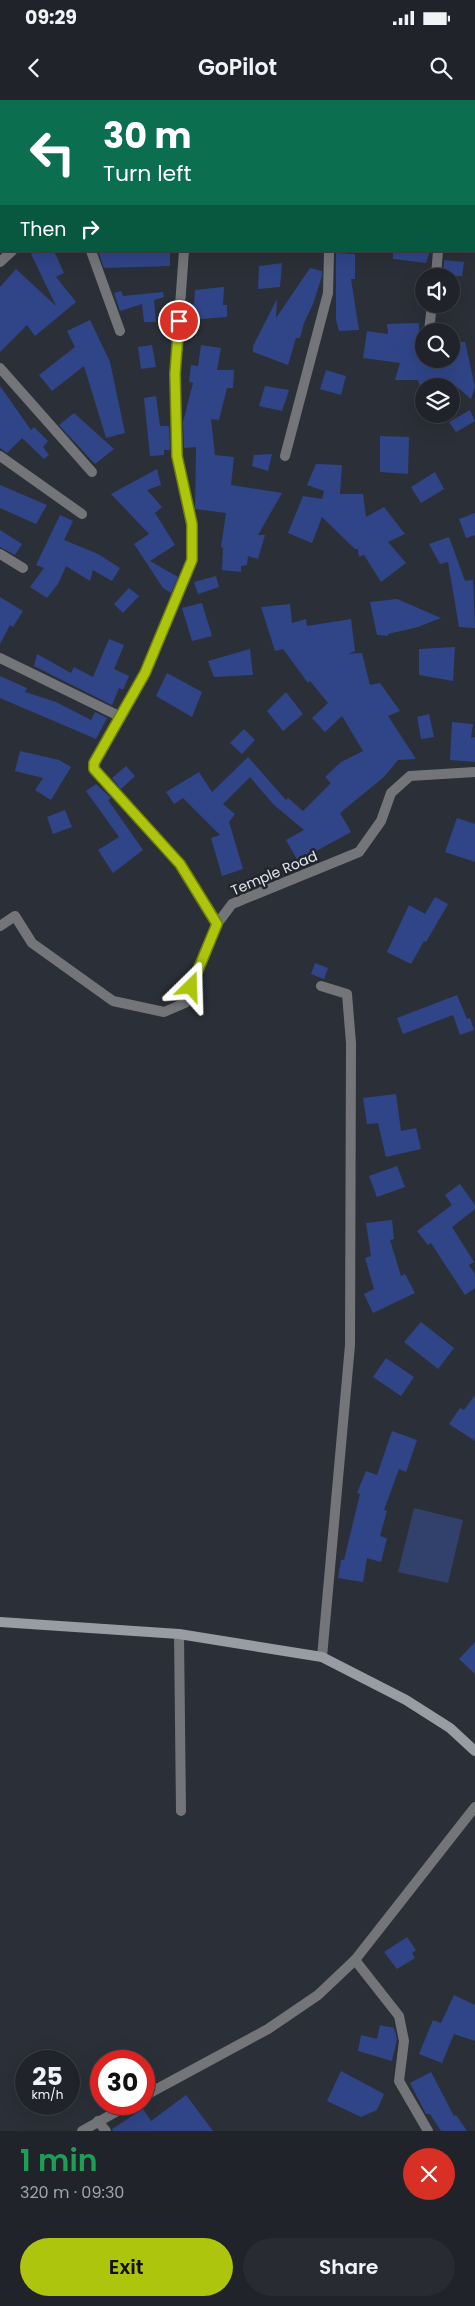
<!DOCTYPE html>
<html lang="en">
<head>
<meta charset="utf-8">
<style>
  body { margin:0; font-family:Poppins,sans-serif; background:#282b31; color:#f1f3f6; height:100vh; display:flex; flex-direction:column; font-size:19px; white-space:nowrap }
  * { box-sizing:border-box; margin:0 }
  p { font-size:16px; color:#a2a4a8 }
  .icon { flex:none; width:28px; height:28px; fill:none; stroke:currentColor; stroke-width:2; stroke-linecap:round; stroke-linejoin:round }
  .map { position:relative; height:2031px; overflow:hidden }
  .sheet { display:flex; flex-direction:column; background:#202329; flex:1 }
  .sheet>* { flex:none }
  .guide { position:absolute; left:0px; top:0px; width:475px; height:152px; box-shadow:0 5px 20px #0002,0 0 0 1px #3d4046; background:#0b6e4f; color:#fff; overflow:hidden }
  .fabs { position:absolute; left:415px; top:168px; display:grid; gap:10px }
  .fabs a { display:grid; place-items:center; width:45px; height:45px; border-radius:50%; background:#202329; box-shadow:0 5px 20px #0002,0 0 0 1px #3d4046; font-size:25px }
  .speed { position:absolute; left:15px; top:1950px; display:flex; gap:10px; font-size:25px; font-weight:700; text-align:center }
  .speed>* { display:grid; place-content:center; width:65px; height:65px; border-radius:50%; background:#202329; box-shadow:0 5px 20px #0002,0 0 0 1px #3d4046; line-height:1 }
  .speed small { font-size:12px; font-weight:400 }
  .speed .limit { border:8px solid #d22; background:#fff; color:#111 }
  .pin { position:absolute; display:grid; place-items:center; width:42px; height:42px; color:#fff; margin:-21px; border:2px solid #fff; border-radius:50%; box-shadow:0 1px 5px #0007 }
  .me { position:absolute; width:55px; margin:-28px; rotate:22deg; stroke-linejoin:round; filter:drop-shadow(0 0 4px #0008) }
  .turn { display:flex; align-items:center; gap:18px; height:105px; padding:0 20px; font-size:22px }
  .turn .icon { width:65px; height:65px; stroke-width:2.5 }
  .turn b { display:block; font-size:35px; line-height:42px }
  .then { display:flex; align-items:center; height:48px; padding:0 20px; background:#0003; gap:10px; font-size:19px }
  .round { display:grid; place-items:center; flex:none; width:52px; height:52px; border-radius:26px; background:#282b31 }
  .head { display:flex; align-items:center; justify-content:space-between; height:85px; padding:0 20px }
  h1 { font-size:30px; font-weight:600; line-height:38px; color:#1e9e55 }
  .action { display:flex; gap:10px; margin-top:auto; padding:10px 20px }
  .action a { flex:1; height:58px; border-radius:30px; background:#adc60d; color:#111; font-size:20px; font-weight:600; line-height:58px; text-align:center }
  .action a+a { background:#282b31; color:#f1f3f6 }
  .status { display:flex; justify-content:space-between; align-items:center; height:35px; padding:0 25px; background:#202329; direction:ltr }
  .status svg { height:14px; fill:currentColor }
  header { display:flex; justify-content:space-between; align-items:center; height:65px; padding:0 20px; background:#202329; font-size:22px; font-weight:600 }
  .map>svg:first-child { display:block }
  .green { fill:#32416c }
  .building { fill:#304588 }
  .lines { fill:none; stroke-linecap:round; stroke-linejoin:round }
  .street { stroke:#737579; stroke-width:10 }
  .secondary { stroke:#999ca3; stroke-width:10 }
  .route-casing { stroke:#708108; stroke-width:12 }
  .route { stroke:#adc60d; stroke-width:9 }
  .labels { text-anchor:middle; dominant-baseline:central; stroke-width:5; stroke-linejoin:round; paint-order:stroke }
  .street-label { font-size:14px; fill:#e1e4e9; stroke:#22252d }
</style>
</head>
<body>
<div class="status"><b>09:29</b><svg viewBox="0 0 49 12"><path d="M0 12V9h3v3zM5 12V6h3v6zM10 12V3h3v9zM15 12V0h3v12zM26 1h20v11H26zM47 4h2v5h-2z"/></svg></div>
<header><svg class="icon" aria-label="back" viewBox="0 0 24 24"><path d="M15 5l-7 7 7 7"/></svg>GoPilot<svg class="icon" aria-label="search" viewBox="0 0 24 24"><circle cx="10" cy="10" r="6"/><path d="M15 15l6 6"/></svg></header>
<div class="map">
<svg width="475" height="2031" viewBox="0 0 475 2031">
  <rect width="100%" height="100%" fill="#2b2f37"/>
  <polygon class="green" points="414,1408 463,1420 448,1483 398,1472"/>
  <g class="building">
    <polygon points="38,151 54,151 64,173 56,177 76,202 35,236 27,225 0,252 0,187 16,169 56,206 31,154"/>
    <polygon points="98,151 170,151 170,166 104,168"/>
    <polygon points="393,151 430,151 426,163 393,159"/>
    <polygon points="336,153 355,154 355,179 351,179 359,230 339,231 336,220"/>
    <polygon points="444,160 464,162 462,176 443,176"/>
    <polygon points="282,163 280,187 258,189 259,166"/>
    <polygon points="310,168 322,171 322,176 313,204 304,223 300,238 296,238 288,265 253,252 253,246 277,199 276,218"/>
    <polygon points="224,187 223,205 227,205 227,217 186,220 187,204 194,204 195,190"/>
    <polygon points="121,191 123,196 163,192 164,197 154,200 156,222 144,222 142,204 120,211 114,193"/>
    <polygon points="90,220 110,262 125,333 106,338 84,266 52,291 39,275 75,247 67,231"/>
    <polygon points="419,223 419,255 424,253 424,259 451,259 451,242 465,242 475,287 471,299 456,286 420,286 418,280 395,280 400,263 363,258 367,231 388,234 387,224"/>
    <polygon points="152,245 156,267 141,269 138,247"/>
    <polygon points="201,245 221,248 217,270 234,270 233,288 227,288 219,320 211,319 215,355 234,357 231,385 282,393 258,435 265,435 258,459 248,456 247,465 241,466 241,472 222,470 223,448 221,447 226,413 195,409 196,347 184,348 183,322 193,283 189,282 191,265 198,266"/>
    <polygon points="326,270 346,276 341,295 320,289"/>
    <polygon points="0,286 31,330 34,327 48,341 43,347 49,355 44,359 22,338 7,353 0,348"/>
    <polygon points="265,286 289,290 282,311 259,306"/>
    <polygon points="156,296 160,326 169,326 170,350 164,350 164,355 150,356 144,298"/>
    <polygon points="470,310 475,321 456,332 449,322"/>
    <polygon points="74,313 114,349 95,364 59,325"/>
    <polygon points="380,336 409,337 408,374 380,372"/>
    <polygon points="272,354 268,371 252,366 254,355"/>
    <polygon points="316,364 342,365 340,394 363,394 366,417 384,407 405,434 388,442 406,463 381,482 364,455 359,457 358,449 355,449 322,417 312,443 288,433 303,396 322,399 324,391 307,385"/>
    <polygon points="157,369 161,385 147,390 162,407 155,413 175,445 150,461 178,477 171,493 163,488 134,444 149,434 111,394"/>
    <polygon points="435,372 444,389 421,403 411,387"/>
    <polygon points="0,385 47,405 36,424 0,408"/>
    <polygon points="475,413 475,435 466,438 459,419"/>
    <polygon points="60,415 73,421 64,440 98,454 120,468 112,481 93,470 90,481 66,466 58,484 47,498 30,487 44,468 36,465"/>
    <polygon points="0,430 22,444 15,455 0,447"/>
    <polygon points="449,437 465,481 473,480 475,528 459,527 448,462 440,464 429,444"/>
    <polygon points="216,476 219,487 198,494 194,482"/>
    <polygon points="129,488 139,496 123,513 114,504"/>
    <polygon points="0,497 23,511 13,527 10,525 0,544"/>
    <polygon points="397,499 441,518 418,527 388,534 388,536 377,535 370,502"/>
    <polygon points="202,503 212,536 192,541 182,508"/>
    <polygon points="290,504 292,523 306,519 307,526 351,519 355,551 348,554 362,553 370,585 380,583 400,611 388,616 416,659 398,660 384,677 340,713 351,732 298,761 286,740 304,730 273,704 250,677 223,704 235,714 229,722 243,769 222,776 211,738 220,735 183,698 174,704 166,692 199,672 212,692 248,657 286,700 288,698 303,711 331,683 325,677 341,662 363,651 342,616 325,632 312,618 328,603 310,581 308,583 283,549 275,551 261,507"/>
    <polygon points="109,539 124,545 114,569 129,576 123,590 119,588 112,605 34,566 37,554 71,573 74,567 93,577"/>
    <polygon points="455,547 453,581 419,575 419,549"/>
    <polygon points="250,549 253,575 214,577 208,561"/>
    <polygon points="167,573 202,592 192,617 156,596"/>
    <polygon points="0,576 27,588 25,592 56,602 91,620 95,612 107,618 96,639 0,598"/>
    <polygon points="286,592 303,614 283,631 267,611"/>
    <polygon points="429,614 434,637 421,639 417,617"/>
    <polygon points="452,622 473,624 471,638 475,637 475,662 450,660"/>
    <polygon points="244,629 255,640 242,654 230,643"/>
    <polygon points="20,651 59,660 71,667 51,700 35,690 43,678 15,671"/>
    <polygon points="126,666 135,676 121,689 112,678"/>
    <polygon points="96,684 111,698 108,700 143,750 113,773 98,750 119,737 86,691"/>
    <polygon points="65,710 72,727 53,734 47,717"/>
    <polygon points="457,718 475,724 475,762 445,752"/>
    <polygon points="435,797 448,804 426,842 424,841 411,864 387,852 409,805 425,814"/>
    <polygon points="315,863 328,868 324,879 311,874"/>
    <polygon points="457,895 467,919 470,918 474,930 460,935 453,915 403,934 397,918"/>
    <polygon points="396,994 401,1031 416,1028 421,1049 386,1057 378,1023 367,1024 363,998"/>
    <polygon points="397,1066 405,1087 377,1097 369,1076"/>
    <polygon points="460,1084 475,1105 475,1109 452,1127 474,1162 469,1165 475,1174 475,1188 465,1195 431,1143 428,1145 417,1131 452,1105 445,1095"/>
    <polygon points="392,1120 394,1139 390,1140 401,1176 405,1174 415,1193 373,1213 364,1194 374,1189 365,1158 371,1156 366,1123"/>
    <polygon points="421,1222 454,1248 438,1269 404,1242"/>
    <polygon points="386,1258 414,1277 401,1296 373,1277"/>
    <polygon points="475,1295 475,1341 449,1324 460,1308 464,1310"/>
    <polygon points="392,1331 417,1340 406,1372 399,1369 384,1410 387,1411 380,1436 387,1438 381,1462 367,1458 363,1482 338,1478 341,1460 344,1460 360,1394 357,1393 366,1371 377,1375"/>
    <polygon points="475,1542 475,1574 459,1559"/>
    <polygon points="407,1837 416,1850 412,1853 415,1858 397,1869 384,1852"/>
    <polygon points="454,1895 475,1905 475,1941 454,1934 442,1963 419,1954 433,1920 441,1923"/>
    <polygon points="380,1925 394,1928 397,1939 392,1961 358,1951 361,1935 377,1939"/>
    <polygon points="341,1971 384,1994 377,2010 361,2017 327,2001"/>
    <polygon points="431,1972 454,2016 456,2015 467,2031 441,2031 430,2014 426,2014 410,1983"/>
    <polygon points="186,1995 213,2031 113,2031 112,2029 143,2009 151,2021"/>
  </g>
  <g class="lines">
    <g class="street">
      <polyline points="474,72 475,71"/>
      <polyline points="91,151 120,231"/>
      <polyline points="184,151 175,274 177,356 191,424 192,460 145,573 94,663 94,669 180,764 217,824"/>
      <polyline points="0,162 12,151"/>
      <polyline points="436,176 438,151"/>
      <polyline points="429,231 432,204"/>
      <polyline points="0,268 92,372"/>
      <polyline points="0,356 82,414"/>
      <polyline points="285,356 328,193 329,151"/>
      <polyline points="0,454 23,468"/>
      <polyline points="0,558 121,617"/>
      <polyline points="0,826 15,816 32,843 113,901 164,912 185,903 217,824 232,804 359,752 381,721 391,693 410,676 475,672"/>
      <polyline points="321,886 347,894 351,943 350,1245 322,1557"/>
      <polyline points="179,1534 181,1711"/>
      <polyline points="355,1860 399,1916 404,1941 399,1981 428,2031"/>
      <polyline points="144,1996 268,1929 318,1895 355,1860 475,1707"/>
      <polyline points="98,2021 106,2031"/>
      <polyline points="82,2031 130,2004"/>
    </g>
    <polyline class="secondary" points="0,1522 179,1534 322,1557 406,1600 450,1628 475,1651"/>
  </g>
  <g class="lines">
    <defs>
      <polyline id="route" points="179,221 175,274 177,356 192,424 192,460 145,573 94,663 94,669 180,764 217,824 191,887"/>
    </defs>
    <use href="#route" class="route-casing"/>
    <use href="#route" class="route"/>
  </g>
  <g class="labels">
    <g class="street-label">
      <text transform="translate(274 773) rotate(-23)">Temple Road</text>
    </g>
  </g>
</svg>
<div class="fabs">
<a><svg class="icon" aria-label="sound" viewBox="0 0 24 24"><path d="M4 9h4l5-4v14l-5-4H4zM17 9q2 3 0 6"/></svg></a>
<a><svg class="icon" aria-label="search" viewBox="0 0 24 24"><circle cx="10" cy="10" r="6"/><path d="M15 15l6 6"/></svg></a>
<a><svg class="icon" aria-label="layers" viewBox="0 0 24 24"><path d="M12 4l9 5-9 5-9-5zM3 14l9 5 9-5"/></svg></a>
</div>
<div class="speed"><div>25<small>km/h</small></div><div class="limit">30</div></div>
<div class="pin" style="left:179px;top:221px;background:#d93025"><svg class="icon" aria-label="arrive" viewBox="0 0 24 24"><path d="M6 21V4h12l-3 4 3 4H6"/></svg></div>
<svg class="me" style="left:191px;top:887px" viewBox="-20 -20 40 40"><path d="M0-17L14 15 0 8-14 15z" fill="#adc60d" stroke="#fff" stroke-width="4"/></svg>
<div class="guide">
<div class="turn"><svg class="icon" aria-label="left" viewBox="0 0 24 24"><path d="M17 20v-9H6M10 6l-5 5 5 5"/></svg><div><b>30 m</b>Turn left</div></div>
<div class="then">Then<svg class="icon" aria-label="right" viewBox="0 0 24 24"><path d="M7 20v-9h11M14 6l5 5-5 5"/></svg></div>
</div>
</div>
<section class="sheet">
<div class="head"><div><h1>1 min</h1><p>320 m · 09:30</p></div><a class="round" style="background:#d93025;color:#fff"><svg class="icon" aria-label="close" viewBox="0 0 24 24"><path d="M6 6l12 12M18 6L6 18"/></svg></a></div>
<div class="action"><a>Exit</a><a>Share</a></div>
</section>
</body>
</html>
